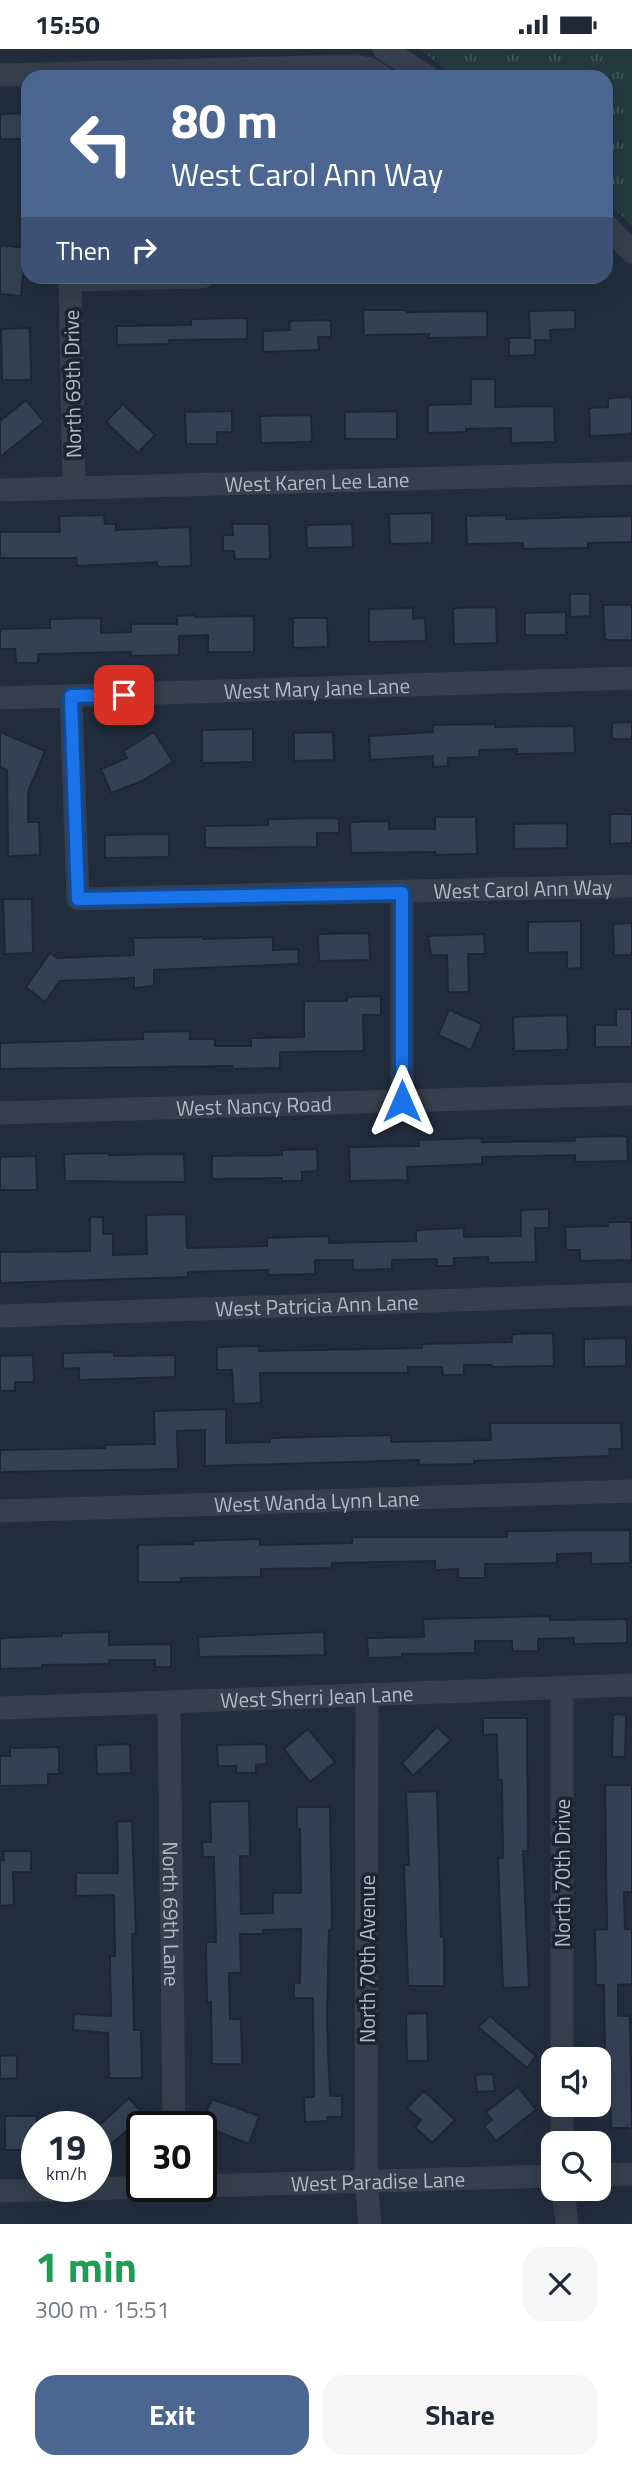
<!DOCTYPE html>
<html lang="en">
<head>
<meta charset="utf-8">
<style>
  body { margin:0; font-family:"Titillium Web",sans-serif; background:#f6f6f7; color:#1f2937; height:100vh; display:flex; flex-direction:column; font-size:26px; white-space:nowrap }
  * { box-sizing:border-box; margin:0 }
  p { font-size:23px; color:#747a83 }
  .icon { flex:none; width:38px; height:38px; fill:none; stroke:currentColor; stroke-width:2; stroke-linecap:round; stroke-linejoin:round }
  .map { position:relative; height:2175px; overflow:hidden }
  .details { display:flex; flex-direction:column; background:#fff; flex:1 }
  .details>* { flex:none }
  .top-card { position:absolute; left:21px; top:21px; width:592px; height:214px; border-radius:21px; box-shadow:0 7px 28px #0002; background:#4b6690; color:#fff; overflow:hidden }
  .tools { position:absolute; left:541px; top:1998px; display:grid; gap:14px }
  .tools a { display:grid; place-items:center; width:70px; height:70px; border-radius:14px; background:#fff; box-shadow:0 7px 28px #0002; font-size:35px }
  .speed { position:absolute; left:21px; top:2062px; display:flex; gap:14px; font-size:35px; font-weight:700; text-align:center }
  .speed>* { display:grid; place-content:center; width:91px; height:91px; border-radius:50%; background:#fff; box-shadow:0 7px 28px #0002; line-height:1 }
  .speed small { font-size:18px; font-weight:400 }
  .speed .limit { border:4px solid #111; border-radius:10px; background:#fff; color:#111 }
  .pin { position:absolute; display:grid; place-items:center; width:60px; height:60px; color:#fff; margin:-30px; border-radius:14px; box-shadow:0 4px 10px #0006 }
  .me { position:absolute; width:77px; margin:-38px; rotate:0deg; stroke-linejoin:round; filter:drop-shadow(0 0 5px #0008) }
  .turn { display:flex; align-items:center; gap:24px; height:147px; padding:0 35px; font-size:32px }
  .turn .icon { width:91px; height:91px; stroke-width:2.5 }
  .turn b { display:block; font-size:49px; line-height:60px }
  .then { display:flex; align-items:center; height:66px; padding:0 35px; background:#0003; gap:14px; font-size:26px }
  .round { display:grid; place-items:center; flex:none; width:74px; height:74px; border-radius:21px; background:#f6f6f7 }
  .headline { display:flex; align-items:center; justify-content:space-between; height:119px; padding:0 35px }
  h1 { font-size:42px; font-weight:700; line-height:52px; color:#1e9e55 }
  .action { display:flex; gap:14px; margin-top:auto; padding:14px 35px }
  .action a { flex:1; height:80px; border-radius:21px; background:#4b6690; color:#fff; font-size:28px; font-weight:700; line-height:80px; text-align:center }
  .action a+a { background:#f6f6f7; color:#1f2937 }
  .status { display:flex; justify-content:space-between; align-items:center; height:49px; padding:0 35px; background:#fff; direction:ltr }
  .status svg { height:19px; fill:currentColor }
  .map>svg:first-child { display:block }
  .park { fill:url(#park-tufts) }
  .building { fill:#334153; stroke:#1d2633; stroke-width:2 }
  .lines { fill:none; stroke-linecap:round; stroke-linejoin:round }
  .minor { stroke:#353f4d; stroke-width:23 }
  .route-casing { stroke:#114b97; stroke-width:18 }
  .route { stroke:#1a73e8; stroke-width:12 }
  .labels { text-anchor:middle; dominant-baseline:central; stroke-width:7; stroke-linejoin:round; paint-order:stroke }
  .street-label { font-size:21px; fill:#b1bac8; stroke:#1b2431 }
</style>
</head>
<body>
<div class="status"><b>15:50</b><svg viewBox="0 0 49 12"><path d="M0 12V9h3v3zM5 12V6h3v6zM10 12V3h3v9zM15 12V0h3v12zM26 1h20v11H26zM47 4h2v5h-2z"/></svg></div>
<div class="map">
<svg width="632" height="2175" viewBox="0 0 632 2175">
  <defs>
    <pattern id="park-tufts" width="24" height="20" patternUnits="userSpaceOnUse" patternTransform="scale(1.75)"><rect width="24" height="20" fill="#233b3e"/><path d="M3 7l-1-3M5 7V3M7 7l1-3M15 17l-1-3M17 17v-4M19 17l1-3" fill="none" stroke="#415558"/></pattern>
  </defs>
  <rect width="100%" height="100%" fill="#212d3d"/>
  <polygon class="park" points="419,0 632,0 632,177 606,152 606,28 456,28"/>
  <g class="building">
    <polygon points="28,64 28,90 0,90 0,65"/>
    <polygon points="0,196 26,199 21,247 0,245"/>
    <polygon points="363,261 406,261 407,263 487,262 487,288 429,289 429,285 364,286"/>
    <polygon points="575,261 575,280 550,281 551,291 535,291 535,306 509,307 509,289 530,289 529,262"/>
    <polygon points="247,269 247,290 169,291 169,295 117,296 117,277 191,276 191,270"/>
    <polygon points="331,271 331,288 318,288 319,301 263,303 263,282 290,281 289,272"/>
    <polygon points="30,279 31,331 2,331 1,280"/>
    <polygon points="471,330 495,330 495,358 554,357 555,393 511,394 511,379 466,380 466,383 428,384 428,356 471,355"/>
    <polygon points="632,348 632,385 590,387 589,359 608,358 608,349"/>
    <polygon points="26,351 44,373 0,408 0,372"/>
    <polygon points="123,355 155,386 138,404 106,373"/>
    <polygon points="232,362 232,383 217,383 217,395 186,395 185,363"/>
    <polygon points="397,362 397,390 345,390 345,363"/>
    <polygon points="311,366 312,393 261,394 260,367"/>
    <polygon points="432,464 432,494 390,495 389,465"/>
    <polygon points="104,466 105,475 116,475 116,481 190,478 191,517 158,518 157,513 77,517 76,509 0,509 0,483 60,483 59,467"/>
    <polygon points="506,466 506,470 632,467 632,493 588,494 588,499 523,500 523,494 467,495 466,467"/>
    <polygon points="232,475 269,475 270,510 235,510 234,502 223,502 223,486 233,486"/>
    <polygon points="352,475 353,498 307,499 306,476"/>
    <polygon points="570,545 590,545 590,567 570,568"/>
    <polygon points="603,556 632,556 632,591 605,591"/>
    <polygon points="496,558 497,594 454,595 453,559"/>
    <polygon points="413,559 413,570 425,569 426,592 369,593 369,560"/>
    <polygon points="566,563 566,586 525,586 525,564"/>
    <polygon points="195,566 195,568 254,567 254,603 208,603 208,586 179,587 179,606 131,607 131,603 38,605 38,614 16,614 15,600 0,600 0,580 50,579 50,570 101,569 101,584 131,583 131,575 177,575 177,567"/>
    <polygon points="293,569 327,569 328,598 293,599"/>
    <polygon points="632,673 632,690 612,690 612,674"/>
    <polygon points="495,675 495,678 574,677 575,704 517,705 517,700 479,701 479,708 448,709 448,717 433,718 433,707 370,711 369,687 433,683 433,676"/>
    <polygon points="253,680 253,713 202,714 202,681"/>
    <polygon points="0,683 45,702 28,743 28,773 39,773 40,806 8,807 7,721 0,718"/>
    <polygon points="154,683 173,713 142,732 111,744 101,720 127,709 123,702"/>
    <polygon points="333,683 334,711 294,712 294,684"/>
    <polygon points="610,765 632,765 632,794 610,795"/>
    <polygon points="435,768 476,768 477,805 436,806 435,803 351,804 350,773 389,772 389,780 435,780"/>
    <polygon points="339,769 339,784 317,784 317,798 205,799 205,777 268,776 268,770"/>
    <polygon points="567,774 567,799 514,800 514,775"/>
    <polygon points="169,785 169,808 105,809 105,786"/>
    <polygon points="3,850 32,850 33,904 5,905"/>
    <polygon points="581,872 581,919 567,920 567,903 528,904 528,873"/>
    <polygon points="632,874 632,906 614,906 613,875"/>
    <polygon points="369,884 370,911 319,912 318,885"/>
    <polygon points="484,885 485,905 468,905 469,943 448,943 447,906 431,906 428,887"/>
    <polygon points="203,888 203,890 273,888 273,901 298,900 299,915 154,921 154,937 134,939 134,929 60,932 45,953 26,938 50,904 58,909 134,906 133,889"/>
    <polygon points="381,947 381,966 363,966 364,1002 280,1003 280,1019 232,1020 232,1017 0,1020 0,994 143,990 143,983 190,982 190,990 215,990 215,997 251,997 251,989 304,988 304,952 347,952 347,948"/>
    <polygon points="616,960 632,960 632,998 595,998 595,976 616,976"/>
    <polygon points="449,961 482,975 471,1001 438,986"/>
    <polygon points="567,966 568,1001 514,1002 513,968"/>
    <polygon points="627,1087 628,1112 575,1113 575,1106 482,1108 482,1115 407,1118 408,1131 350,1132 349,1098 419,1097 418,1091 481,1089 482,1093 575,1092 574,1088"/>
    <polygon points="317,1100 318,1122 302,1123 302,1132 282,1132 282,1129 212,1130 212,1107 282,1106 282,1101"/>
    <polygon points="109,1104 109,1106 184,1105 185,1133 65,1132 64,1105"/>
    <polygon points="36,1107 37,1141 0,1141 0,1108"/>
    <polygon points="549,1160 549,1179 535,1179 536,1213 488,1214 488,1208 454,1209 454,1217 437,1217 437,1210 392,1211 392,1220 353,1221 353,1211 315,1211 315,1225 268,1226 268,1221 188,1223 188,1228 0,1234 0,1203 90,1202 90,1168 103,1168 103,1185 113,1185 113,1206 147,1205 146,1166 186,1165 187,1199 267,1197 267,1189 329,1187 329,1194 416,1192 416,1181 464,1179 464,1188 521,1187 521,1161"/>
    <polygon points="608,1173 631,1173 632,1211 580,1212 580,1201 566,1201 565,1178 608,1177"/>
    <polygon points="553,1284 554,1317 492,1318 492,1316 464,1316 464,1326 443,1326 442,1318 408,1318 408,1324 260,1324 261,1354 234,1355 232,1321 217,1321 217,1298 259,1297 259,1302 422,1299 422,1295 512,1293 512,1285"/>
    <polygon points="626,1289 626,1317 584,1318 584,1290"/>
    <polygon points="114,1303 114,1307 175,1306 175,1328 79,1331 79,1319 63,1320 63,1304"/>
    <polygon points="33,1306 34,1333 15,1333 15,1342 0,1342 0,1307"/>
    <polygon points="226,1360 226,1394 270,1393 270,1389 391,1386 391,1393 491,1391 490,1374 621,1374 622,1400 609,1400 610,1407 474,1412 474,1415 419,1416 419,1411 205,1417 205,1381 177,1382 178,1420 0,1423 0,1401 105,1399 105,1396 155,1395 154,1362"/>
    <polygon points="630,1481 630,1514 591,1515 591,1504 557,1505 557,1514 485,1515 485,1529 458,1529 458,1520 435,1521 435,1512 332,1514 332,1519 261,1520 261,1528 181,1529 181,1533 138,1533 138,1496 193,1495 193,1492 260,1490 260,1496 352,1494 352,1488 507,1488 507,1482"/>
    <polygon points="550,1567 550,1571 627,1570 627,1594 574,1595 574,1589 538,1590 538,1602 512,1602 512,1592 475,1592 475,1604 402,1605 402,1608 368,1609 367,1589 424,1588 423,1570"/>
    <polygon points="109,1583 109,1596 171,1595 171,1618 155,1618 155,1611 109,1611 109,1615 42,1616 42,1619 0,1620 0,1589 62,1587 62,1584"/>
    <polygon points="324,1583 325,1606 199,1608 198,1588"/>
    <polygon points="613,1665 626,1666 625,1708 612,1708"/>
    <polygon points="483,1669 527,1669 528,1802 523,1802 529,1938 503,1939 498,1809 503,1809 502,1731 498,1731 497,1685 483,1686"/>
    <polygon points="437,1678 451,1691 413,1727 402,1714"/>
    <polygon points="308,1680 335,1713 310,1733 284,1700"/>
    <polygon points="130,1695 131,1724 97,1725 96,1696"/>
    <polygon points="266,1695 267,1715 256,1716 256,1724 236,1724 236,1717 218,1717 217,1696"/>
    <polygon points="59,1698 59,1725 48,1725 48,1736 0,1737 0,1707 10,1707 10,1699"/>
    <polygon points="605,1736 632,1736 632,1843 624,1843 625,1880 632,1880 632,1935 618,1936 618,1967 630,1967 632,2079 611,2079 609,2005 605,2005 604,1936 596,1936 595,1881 607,1880"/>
    <polygon points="437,1742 441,1888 444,1888 444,1937 408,1937 404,1816 409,1816 406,1743"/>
    <polygon points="249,1752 250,1807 240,1807 241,1865 273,1864 273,1844 301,1844 300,1780 297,1780 297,1758 330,1758 332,1880 329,1881 327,1971 330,2047 342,2047 342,2068 327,2068 327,2072 305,2073 304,2048 314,2048 313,1949 294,1949 294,1933 300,1934 301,1880 263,1881 263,1885 240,1885 241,1924 229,1924 230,1970 241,1970 242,2015 212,2015 211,1953 207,1954 206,1893 216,1893 214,1808 203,1808 202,1793 211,1793 210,1753"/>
    <polygon points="132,1772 136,1885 132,1885 134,1981 141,1981 142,2029 109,2029 108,1984 73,1981 74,1965 111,1967 110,1907 115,1907 114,1846 76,1847 76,1824 118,1824 117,1773"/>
    <polygon points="3,1802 31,1802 31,1823 13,1823 14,1856 0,1857 0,1811 4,1811"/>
    <polygon points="427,1964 428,2012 407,2012 406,1965"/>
    <polygon points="490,1967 536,2007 527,2019 478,1978"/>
    <polygon points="17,2006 17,2029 0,2030 0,2007"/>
    <polygon points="493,2025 495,2042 477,2043 475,2026"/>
    <polygon points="518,2038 536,2061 496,2092 484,2077 492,2071 486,2063"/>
    <polygon points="424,2042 455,2071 432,2094 415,2078 421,2071 407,2059"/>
    <polygon points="129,2049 144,2066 106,2100 96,2089 96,2079"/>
    <polygon points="212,2050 259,2067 249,2095 201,2076"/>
    <rect x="5" y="2067" width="32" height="34"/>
  </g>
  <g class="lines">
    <g class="minor">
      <polyline points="384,0 428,28"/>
      <polyline points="0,26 355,17 370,20 383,28"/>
      <polyline points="606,176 632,203"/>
      <polyline points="74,439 70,231 202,228"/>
      <path id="s1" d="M0,441l632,-17"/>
      <path id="s2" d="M71,647l7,203 554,-13"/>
      <path id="s3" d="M0,649l632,-20"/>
      <polyline points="402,1052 402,844"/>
      <path id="s4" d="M0,1064l632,-19"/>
      <path id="s5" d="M0,1267l632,-22"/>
      <path id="s6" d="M0,1462l632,-20"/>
      <polyline points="562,1638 562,2011"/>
      <polyline points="367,1645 366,2132 370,2175"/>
      <path id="s7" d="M169,1653l5,424"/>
      <path id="s8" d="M0,1659l632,-23"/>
      <polyline points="562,2056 562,2095"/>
      <polyline points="598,2126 632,2125"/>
      <path id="s9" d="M201,2137l352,-10"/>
      <polyline points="563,2140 567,2175"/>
      <polyline points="0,2142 197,2137"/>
    </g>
  </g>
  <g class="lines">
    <defs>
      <polyline id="route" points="124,646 71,647 78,850 402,844 402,1052"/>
    </defs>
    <use href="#route" class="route-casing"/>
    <use href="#route" class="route"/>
  </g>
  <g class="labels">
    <g class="street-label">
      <text transform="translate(72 335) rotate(-91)">North 69th Drive</text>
      <text stroke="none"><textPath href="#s1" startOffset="317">West Karen Lee Lane</textPath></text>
      <text stroke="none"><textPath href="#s3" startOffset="317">West Mary Jane Lane</textPath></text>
      <text stroke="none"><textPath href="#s2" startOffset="648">West Carol Ann Way</textPath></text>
      <text stroke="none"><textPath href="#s4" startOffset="254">West Nancy Road</textPath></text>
      <text stroke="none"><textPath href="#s5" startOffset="317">West Patricia Ann Lane</textPath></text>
      <text stroke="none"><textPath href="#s6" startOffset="317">West Wanda Lynn Lane</textPath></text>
      <text stroke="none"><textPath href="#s8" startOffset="317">West Sherri Jean Lane</textPath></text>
      <text transform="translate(562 1824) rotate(-90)">North 70th Drive</text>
      <text stroke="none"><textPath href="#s7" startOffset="212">North 69th Lane</textPath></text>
      <text transform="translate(367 1910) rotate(-90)">North 70th Avenue</text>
      <text stroke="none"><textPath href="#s9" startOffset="177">West Paradise Lane</textPath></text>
    </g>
  </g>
</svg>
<div class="tools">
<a><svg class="icon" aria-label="sound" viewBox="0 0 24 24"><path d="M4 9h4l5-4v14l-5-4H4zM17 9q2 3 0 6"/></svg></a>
<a><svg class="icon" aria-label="search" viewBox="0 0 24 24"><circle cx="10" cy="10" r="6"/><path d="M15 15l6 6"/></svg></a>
</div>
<div class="speed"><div>19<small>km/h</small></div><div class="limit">30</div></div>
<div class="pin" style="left:124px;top:646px;background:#d93025"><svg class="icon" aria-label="arrive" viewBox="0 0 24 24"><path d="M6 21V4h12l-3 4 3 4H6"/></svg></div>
<svg class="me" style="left:402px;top:1052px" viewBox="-20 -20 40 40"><path d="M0-17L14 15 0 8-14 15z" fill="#1a73e8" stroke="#fff" stroke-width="4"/></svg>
<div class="top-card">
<div class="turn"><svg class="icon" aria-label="left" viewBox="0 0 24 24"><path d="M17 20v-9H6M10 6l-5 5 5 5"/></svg><div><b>80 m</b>West Carol Ann Way</div></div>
<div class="then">Then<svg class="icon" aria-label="right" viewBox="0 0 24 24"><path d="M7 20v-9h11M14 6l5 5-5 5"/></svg></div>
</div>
</div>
<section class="details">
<div class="headline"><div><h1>1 min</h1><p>300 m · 15:51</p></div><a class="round"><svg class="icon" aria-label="close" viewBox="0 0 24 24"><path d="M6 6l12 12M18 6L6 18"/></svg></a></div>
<div class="action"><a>Exit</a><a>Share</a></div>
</section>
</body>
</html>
